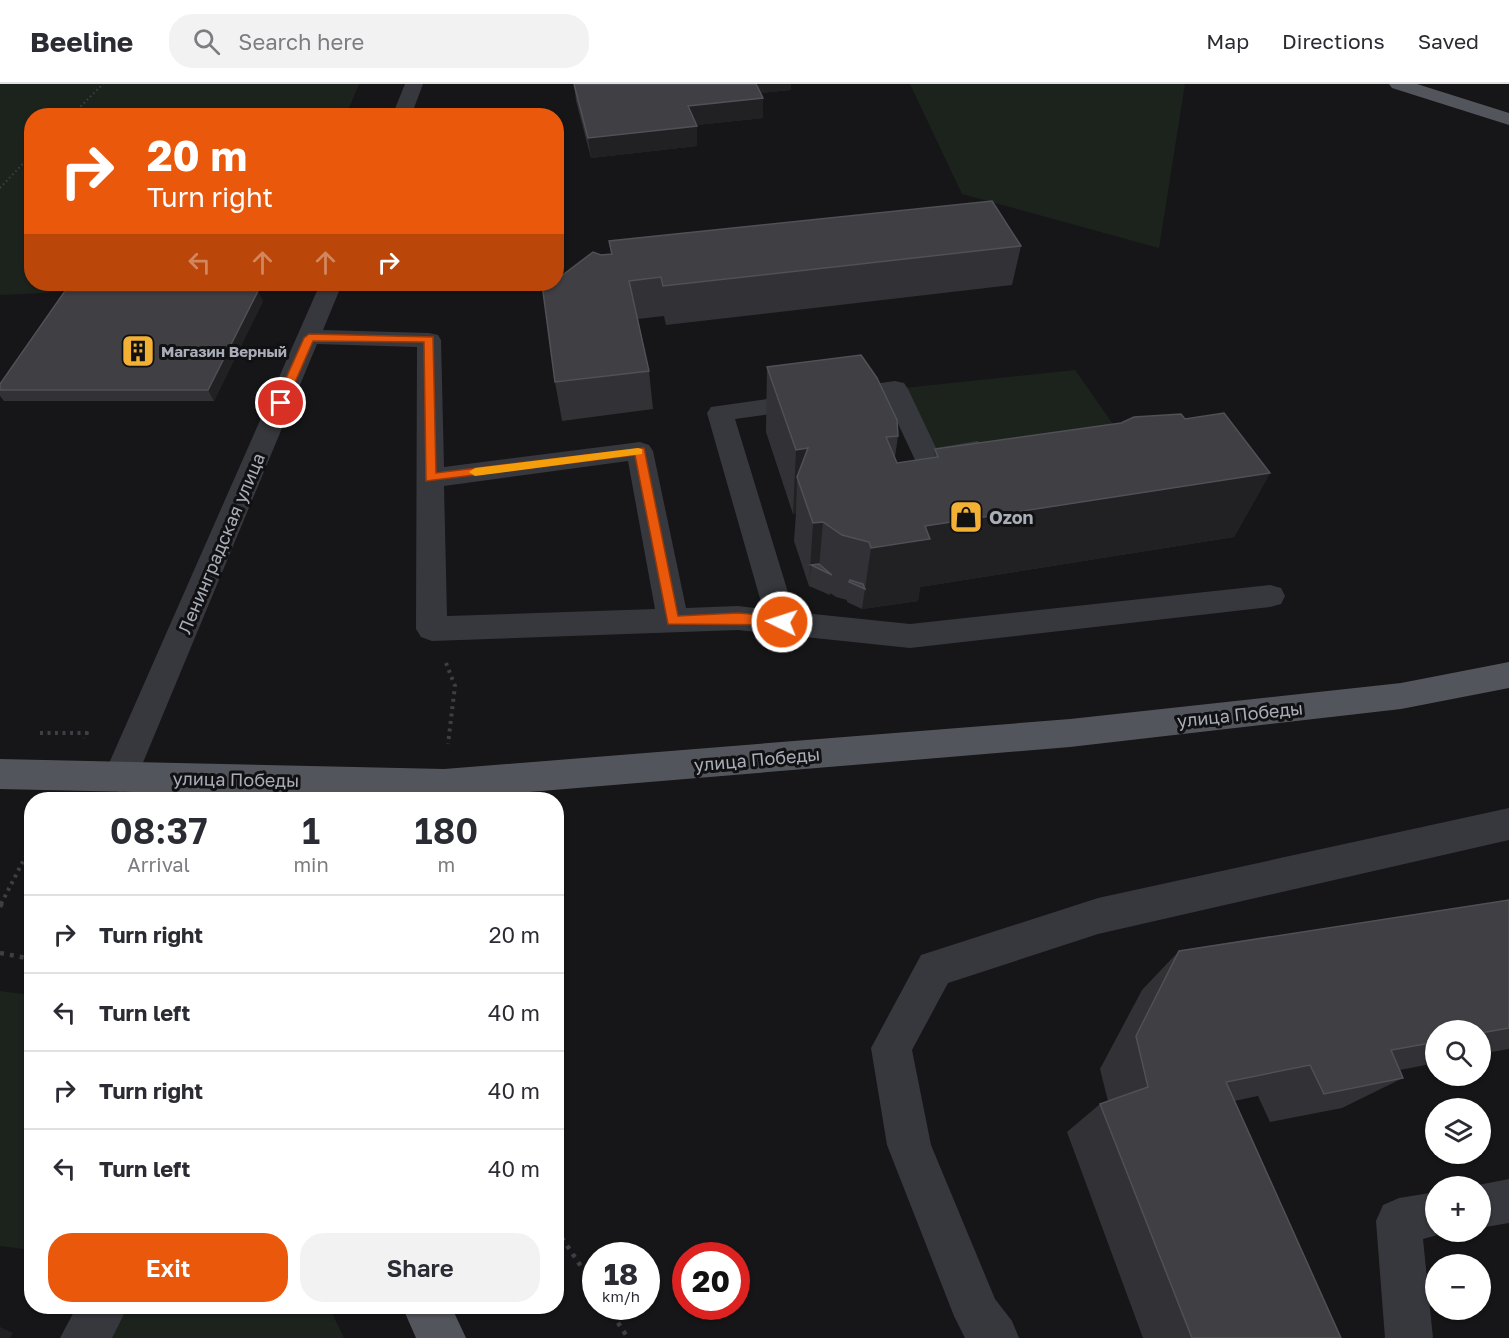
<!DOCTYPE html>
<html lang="en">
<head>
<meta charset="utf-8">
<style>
  body { margin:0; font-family:"Golos Text",sans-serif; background:#f2f2f3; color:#2b2b33; height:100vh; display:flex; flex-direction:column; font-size:22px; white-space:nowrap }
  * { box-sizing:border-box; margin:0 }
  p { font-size:20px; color:#7c7c81 }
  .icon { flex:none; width:33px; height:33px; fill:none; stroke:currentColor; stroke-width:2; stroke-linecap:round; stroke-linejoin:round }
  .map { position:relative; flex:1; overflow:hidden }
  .sheet { position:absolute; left:24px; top:708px; width:540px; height:522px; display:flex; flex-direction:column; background:#fff; border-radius:24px; box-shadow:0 2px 4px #0004 }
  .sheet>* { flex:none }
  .guide { position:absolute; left:24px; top:24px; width:540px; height:183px; border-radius:24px; box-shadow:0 2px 4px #0004; background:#ea580c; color:#fff; overflow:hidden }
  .controls { position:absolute; left:1425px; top:936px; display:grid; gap:12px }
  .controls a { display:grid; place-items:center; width:66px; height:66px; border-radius:50%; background:#fff; box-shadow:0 2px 4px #0004; font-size:30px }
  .speed { position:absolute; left:582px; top:1158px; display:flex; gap:12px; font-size:30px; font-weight:700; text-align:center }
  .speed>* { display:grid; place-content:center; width:78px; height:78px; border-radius:50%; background:#fff; box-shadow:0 2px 4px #0004; line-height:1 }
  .speed small { font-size:15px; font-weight:400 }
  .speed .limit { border:9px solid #d22; background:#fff; color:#111 }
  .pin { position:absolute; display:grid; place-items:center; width:51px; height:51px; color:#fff; margin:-26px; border:3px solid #fff; border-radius:50%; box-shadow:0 2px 6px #0007 }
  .me { position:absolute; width:66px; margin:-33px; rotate:274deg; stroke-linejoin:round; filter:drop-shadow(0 0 4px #0008) }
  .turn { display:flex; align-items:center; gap:21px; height:126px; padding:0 24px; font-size:27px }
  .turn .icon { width:78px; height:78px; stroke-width:2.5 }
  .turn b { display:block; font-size:42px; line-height:51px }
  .lanes { display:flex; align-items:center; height:57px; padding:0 24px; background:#0003; justify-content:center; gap:30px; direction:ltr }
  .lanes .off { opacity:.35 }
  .eta { display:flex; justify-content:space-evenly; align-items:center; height:102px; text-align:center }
  .eta b { font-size:36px; font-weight:600; line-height:42px }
  .action { display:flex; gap:12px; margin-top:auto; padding:12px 24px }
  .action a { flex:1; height:69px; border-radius:24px; background:#ea580c; color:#fff; font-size:24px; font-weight:600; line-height:69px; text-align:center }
  .action a+a { background:#f2f2f3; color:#2b2b33 }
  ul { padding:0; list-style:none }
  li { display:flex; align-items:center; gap:18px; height:78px; padding:0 24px; border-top:2px solid #e1e1e2 }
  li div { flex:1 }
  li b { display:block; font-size:22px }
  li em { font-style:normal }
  header { display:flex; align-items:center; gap:36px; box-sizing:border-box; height:84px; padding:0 30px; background:#fff; border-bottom:2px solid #e1e1e2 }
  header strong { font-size:28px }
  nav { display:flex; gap:33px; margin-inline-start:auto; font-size:21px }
  .search { width:420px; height:54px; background:#f2f2f3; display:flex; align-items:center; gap:15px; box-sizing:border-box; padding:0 21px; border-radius:24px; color:#7c7c81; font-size:22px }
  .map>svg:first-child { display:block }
  .green { fill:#1c231d }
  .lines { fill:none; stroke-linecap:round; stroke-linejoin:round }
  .path-far2 { stroke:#3d3f44; stroke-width:2; stroke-dasharray:1.5 3; stroke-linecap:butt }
  .path-far1 { stroke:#3d3f44; stroke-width:4; stroke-dasharray:3 4.5; stroke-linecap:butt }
  .path { stroke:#3d3f44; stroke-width:4.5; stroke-dasharray:4 6; stroke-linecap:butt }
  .minor { fill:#37383d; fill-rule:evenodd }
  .major { fill:#53555c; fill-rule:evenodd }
  .wall { fill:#323236 }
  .shaded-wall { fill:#212124 }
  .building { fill:#3f3f44; stroke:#4f5156; stroke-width:1.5 }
  .route { fill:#ea580c; stroke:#983908; stroke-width:1.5 }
  .slow { fill:#f59e0b }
  .labels { text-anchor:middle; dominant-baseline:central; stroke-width:6; stroke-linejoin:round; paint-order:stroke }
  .far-poi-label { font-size:15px; font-weight:bold; fill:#a8adb8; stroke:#111113; text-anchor:start }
  .poi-label { font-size:18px; font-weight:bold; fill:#a8adb8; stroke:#111113; text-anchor:start }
  .street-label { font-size:18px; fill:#a8adb8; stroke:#111113 }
</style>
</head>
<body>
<header>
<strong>Beeline</strong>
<div class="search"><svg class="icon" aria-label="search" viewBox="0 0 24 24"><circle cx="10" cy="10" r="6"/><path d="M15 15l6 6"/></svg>Search here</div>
<nav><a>Map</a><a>Directions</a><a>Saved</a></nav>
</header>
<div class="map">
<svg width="1509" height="1254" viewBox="0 0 1509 1254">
  <rect width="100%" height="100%" fill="#161618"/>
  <g class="green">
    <polygon points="0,0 359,0 346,31 32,32 32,200 222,200 0,211"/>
    <polygon points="910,0 1185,0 1159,164 962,110"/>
    <polygon points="1075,286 1117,346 934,373 895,305"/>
    <polygon points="0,907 31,911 31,1166 0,1162"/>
    <polygon points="122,1222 329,1223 344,1254 102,1254"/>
  </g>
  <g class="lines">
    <g class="path-far2">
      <polyline points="71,32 103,0"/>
      <polyline points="0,104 32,70"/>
    </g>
    <g class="path-far1">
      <polyline points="446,579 455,602 448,660"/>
      <polyline points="40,649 87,649 84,654"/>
      <polyline points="1,820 32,760"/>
    </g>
    <g class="path">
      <polyline points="0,823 2,819"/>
      <polyline points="0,869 32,875"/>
      <polyline points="556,1145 596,1205"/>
      <polyline points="607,1222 628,1254"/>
    </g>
    <g class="minor">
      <polygon points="405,0 423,0 411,32 392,32"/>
      <path d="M320,200h22l-19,46 106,3 9,2 3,5 3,127 196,-25 9,3 4,6 33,157 52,-2 25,3 -56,-196 4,-6 184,-26 9,2 4,6 28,59 41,-7 9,3 4,6 -4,6 -59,11 -10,-3 -31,-66 -151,21 59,193 116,12 360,-39 11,3 4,8 -4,8 -11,3 -360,41 -172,-18 -306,11 -11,-4 -5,-8 1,-282 -100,-3 -180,433 -5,10 -12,5 -12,-5 -5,-10zM628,377l27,148 -208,7 -3,-130z"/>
      <polygon points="1509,724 1509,756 1098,850 948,899 912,966 931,1061 995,1215 1012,1237 1019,1254 965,1254 954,1232 887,1061 871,964 921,871 1098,814"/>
      <polygon points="1509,1095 1509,1139 1480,1144 1480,1102 1473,1102"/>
      <polygon points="1436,1108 1436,1148 1448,1148 1423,1155 1433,1254 1385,1254 1376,1137 1383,1121 1399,1114"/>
      <polygon points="77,1222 128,1222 112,1254 60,1254"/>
    </g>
    <g class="major">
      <polygon points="1389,0 1417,0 1509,29 1509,41 1392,4"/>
      <polygon points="1509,578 1509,604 1401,625 1070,663 444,715 0,705 0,675 444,685 1070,635 1401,599"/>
      <polygon points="402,1222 451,1222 466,1254 416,1254"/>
    </g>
  </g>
  <g class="wall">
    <polygon points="574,0 791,0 791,6 760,9 763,34 696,41 697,62 591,74 576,17"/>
    <polygon points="609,157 1021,162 1012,201 666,241 664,232 638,235 649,287 653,325 562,337 555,298 556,200 611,170"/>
    <polygon points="263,217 214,317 4,317 0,312 0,300"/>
    <polygon points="767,283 898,352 895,373 897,379 933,374 935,365 1185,335 1270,389 1234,453 920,503 918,517 862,525 847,518 847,516 836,513 830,509 830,511 809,502 794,457 796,429 793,430 766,348"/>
    <polygon points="1509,816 1509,965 1480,970 1480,946 1436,946 1436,979 1400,986 1403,994 1342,1024 1270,1038 1258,1012 1234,1017 1341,1254 1143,1254 1067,1048 1100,1020 1108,1017 1100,985 1142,906 1179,867"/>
  </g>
  <g class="shaded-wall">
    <polygon points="751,0 791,0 791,6 751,10"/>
    <polygon points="763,14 763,34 689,42 688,22"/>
    <polygon points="697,42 697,62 591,74 588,54"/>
    <polygon points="258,207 263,217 214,317 208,306"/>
    <polygon points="808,364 797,393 796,429 793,430 796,366"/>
    <polygon points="1270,389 1234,453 920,503 918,517 862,525 871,464 925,442"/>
    <polygon points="823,438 819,485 811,481 809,502 813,439"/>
    <polygon points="0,1243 13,1249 10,1254 0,1254"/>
  </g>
  <g class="building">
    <polygon points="574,0 756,0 763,14 688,22 697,42 588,54"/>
    <polygon points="992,117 1021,162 663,202 661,193 629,197 649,287 555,298 542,200 556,200 556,196 593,168 601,171 612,170 609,157"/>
    <polygon points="65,207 258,207 208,306 0,306 0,300"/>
    <polygon points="861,271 877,294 897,336 898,352 886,353 897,379 938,373 935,365 1121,339 1134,333 1181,330 1185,335 1224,329 1270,389 925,442 930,455 871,464 869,458 842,451 823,438 813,439 797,393 808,364 796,366 767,283"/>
    <polygon points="819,480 832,491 811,481"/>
    <polygon points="850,496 863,500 865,505 849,498"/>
    <polygon points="1509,816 1509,944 1480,949 1480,946 1436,946 1436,958 1391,966 1403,994 1324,1010 1310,981 1226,998 1341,1254 1192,1254 1100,1020 1148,1003 1136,952 1179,867"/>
  </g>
  <polygon class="route" points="309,250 433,253 436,389 644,364 678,532 738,529 782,533 786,534 788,538 786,541 668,540 635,371 426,397 424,258 313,257 286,319 285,322 277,322 275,319 304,254"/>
  <polygon class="slow" points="638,364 642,365 642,370 475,392 469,388 475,384"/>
  <defs>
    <symbol id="building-square" viewBox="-11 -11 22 22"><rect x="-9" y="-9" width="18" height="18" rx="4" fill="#f2b134" stroke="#111113"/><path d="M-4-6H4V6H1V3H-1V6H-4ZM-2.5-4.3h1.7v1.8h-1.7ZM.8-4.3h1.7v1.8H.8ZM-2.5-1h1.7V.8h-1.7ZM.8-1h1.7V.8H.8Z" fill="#111"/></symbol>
    <symbol id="shop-square" viewBox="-11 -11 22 22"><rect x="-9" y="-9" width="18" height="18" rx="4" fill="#f2b134" stroke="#111113"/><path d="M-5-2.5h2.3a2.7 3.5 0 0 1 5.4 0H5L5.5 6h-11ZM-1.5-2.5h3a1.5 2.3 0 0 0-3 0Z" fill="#111"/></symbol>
  </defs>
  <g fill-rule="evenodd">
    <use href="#building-square" x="119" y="248" width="38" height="38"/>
    <use href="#shop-square" x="947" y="414" width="38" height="38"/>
  </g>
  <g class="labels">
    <g class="far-poi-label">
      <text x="161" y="267">Магазин Верный</text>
    </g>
    <g class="poi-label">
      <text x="989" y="433">Ozon</text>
    </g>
    <g class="street-label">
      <text transform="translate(221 459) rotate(-67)">Ленинградская улица</text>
      <text transform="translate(1240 630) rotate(-6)">улица Победы</text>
      <text transform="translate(757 675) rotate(-5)">улица Победы</text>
      <text transform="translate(236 695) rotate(1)">улица Победы</text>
    </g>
  </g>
</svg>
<div class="controls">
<a><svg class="icon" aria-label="search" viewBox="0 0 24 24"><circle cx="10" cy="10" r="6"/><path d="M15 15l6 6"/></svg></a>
<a><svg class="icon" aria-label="layers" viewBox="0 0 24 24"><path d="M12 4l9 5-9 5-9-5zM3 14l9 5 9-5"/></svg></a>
<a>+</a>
<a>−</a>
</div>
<div class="speed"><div>18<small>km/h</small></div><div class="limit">20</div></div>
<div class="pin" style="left:281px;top:319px;background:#d93025"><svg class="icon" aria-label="arrive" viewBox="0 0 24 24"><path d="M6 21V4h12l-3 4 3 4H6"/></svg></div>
<svg class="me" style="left:782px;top:538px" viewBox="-20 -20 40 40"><circle r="17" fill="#ea580c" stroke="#fff" stroke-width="3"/><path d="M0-11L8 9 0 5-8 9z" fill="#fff"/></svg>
<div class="guide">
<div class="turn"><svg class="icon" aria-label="right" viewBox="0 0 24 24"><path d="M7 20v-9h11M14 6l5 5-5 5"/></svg><div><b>20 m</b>Turn right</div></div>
<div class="lanes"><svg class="icon off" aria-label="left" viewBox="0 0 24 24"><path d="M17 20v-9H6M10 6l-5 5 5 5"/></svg><svg class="icon off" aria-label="ahead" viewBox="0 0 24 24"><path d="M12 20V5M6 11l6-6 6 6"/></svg><svg class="icon off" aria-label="ahead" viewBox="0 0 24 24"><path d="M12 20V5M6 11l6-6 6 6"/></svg><svg class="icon" aria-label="right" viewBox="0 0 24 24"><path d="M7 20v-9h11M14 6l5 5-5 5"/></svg></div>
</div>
<section class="sheet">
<div class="eta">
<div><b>08:37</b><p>Arrival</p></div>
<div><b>1</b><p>min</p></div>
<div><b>180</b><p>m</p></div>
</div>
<ul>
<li><svg class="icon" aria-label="right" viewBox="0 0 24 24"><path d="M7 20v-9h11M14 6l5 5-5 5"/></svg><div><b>Turn right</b></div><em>20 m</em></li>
<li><svg class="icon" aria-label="left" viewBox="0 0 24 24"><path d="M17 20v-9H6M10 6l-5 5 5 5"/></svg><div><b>Turn left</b></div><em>40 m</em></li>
<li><svg class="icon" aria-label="right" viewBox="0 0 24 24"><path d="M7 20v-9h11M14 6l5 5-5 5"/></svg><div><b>Turn right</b></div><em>40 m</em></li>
<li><svg class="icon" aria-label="left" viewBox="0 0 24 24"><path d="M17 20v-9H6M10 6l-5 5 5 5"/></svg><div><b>Turn left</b></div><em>40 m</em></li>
</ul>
<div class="action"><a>Exit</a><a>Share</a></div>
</section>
</div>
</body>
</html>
